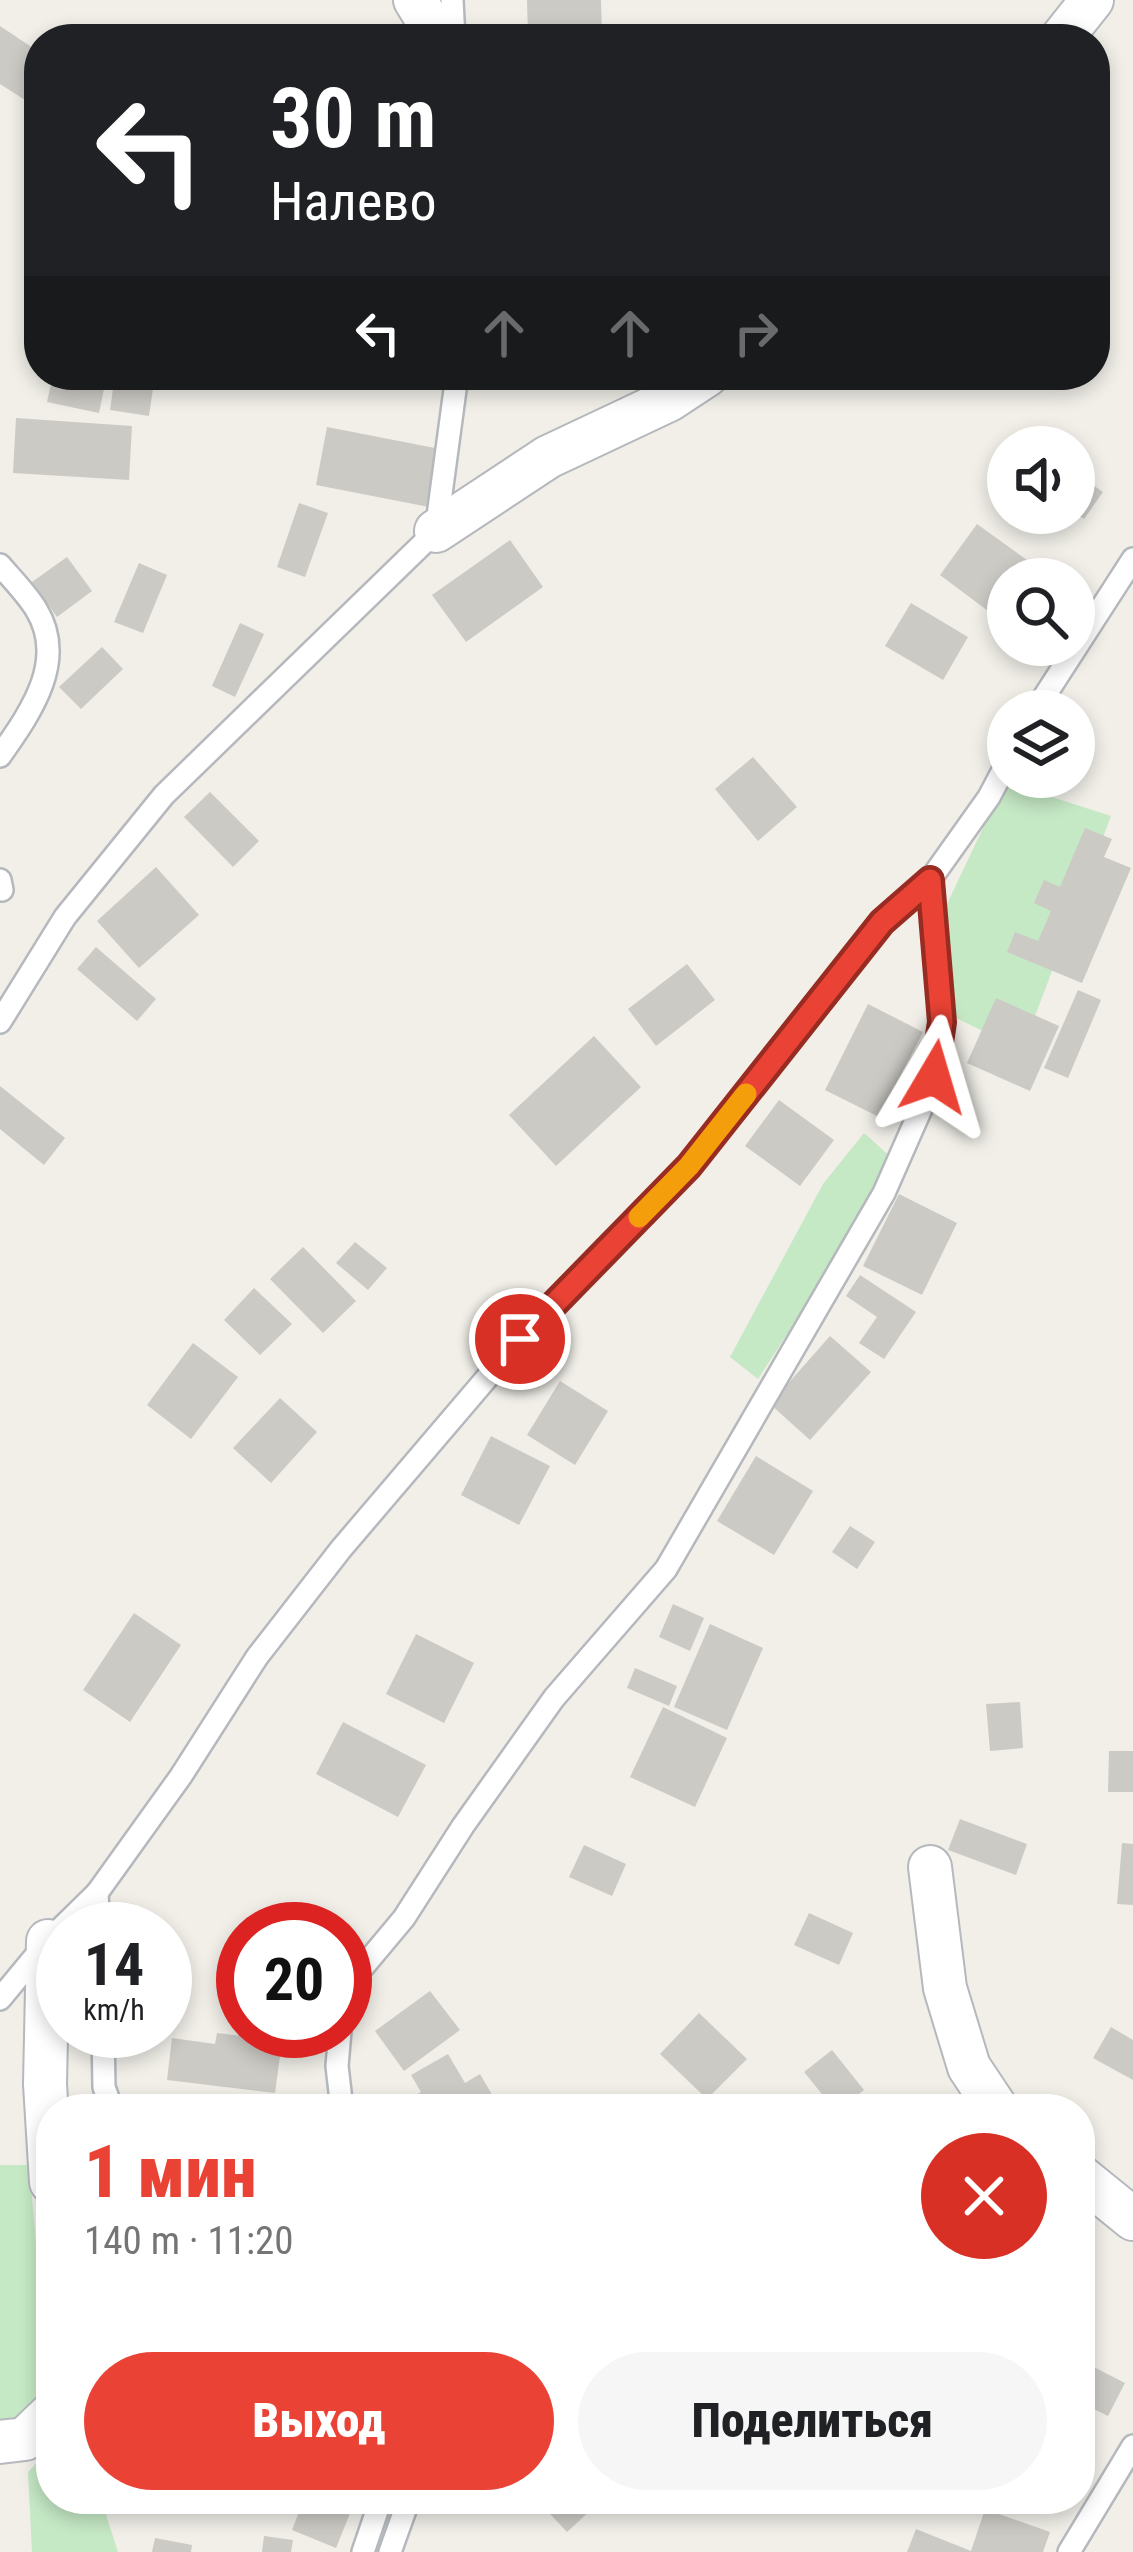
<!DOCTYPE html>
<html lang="ru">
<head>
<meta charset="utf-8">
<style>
  body { margin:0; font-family:"Roboto Condensed",sans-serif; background:#f6f6f6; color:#202124; height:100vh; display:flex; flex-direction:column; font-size:45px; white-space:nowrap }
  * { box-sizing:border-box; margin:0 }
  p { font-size:39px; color:#757577 }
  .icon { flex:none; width:66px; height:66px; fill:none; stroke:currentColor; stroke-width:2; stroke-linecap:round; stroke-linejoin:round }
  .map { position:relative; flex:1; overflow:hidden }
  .details { position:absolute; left:36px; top:2094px; width:1059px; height:420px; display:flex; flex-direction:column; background:#fff; border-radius:48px; box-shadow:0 6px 18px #0003 }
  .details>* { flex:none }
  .hud { position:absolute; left:24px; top:24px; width:1086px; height:366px; border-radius:48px; box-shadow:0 6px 18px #0003; background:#202124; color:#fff; overflow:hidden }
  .controls { position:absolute; left:987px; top:426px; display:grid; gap:24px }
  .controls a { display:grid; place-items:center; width:108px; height:108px; border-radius:50%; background:#fff; box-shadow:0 6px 18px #0003; font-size:60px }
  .speed { position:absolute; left:36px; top:1902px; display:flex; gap:24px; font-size:60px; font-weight:700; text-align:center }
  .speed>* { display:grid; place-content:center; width:156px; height:156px; border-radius:50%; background:#fff; box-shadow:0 6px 18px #0003; line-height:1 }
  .speed small { font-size:30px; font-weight:400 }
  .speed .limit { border:18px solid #d22; background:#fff; color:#111 }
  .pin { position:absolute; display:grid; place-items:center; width:102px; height:102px; color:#fff; margin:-51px; border:6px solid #fff; border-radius:50%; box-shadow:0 3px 12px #0007 }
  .me { position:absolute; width:132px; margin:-66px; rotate:7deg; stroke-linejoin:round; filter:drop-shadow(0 0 9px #0008) }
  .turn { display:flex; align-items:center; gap:42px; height:252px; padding:0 48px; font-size:54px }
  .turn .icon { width:156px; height:156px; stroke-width:2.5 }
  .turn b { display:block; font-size:84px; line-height:102px }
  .lanes { display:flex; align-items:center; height:114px; padding:0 48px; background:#0003; justify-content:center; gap:60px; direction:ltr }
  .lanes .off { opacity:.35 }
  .round { display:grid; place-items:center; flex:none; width:126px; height:126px; border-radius:63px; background:#f6f6f6 }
  .overview { display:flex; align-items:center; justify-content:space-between; height:204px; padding:0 48px }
  h1 { font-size:72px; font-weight:800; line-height:90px; color:#ea4335 }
  .action { display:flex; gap:24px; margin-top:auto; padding:24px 48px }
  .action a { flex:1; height:138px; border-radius:72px; background:#ea4335; color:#fff; font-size:48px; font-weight:800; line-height:138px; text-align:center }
  .action a+a { background:#f6f6f6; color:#202124 }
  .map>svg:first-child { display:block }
  .green { fill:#c5e8c5 }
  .building { fill:#cccac5 }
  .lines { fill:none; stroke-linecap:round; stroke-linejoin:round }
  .service-casing { stroke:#b5b8bc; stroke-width:26 }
  .minor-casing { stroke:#b5b8bc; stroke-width:46 }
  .service { stroke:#fff; stroke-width:21 }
  .minor { stroke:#fff; stroke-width:42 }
  .route-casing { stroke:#982c22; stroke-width:30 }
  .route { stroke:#ea4335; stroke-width:21 }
  .slow { stroke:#f59e0b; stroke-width:21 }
</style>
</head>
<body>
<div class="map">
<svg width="1133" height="2552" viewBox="0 0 1133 2552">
  <rect width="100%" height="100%" fill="#f1efe8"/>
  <g class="green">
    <polygon points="1005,782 1111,816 1022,1050 950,1015 946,906"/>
    <polygon points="864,1133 893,1159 874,1200 758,1379 730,1357 823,1184"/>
    <polygon points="0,2165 29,2165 51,2409 0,2426"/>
    <polygon points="51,2448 51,2499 101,2499 118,2552 32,2552 28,2472"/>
  </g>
  <g class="building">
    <polygon points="527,0 601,0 602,36 528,37"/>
    <polygon points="0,26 39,52 39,109 0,84"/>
    <polygon points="36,273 39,273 39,339 28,338"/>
    <polygon points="53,375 107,375 99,413 47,402"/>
    <polygon points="115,375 155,375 149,416 110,410"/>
    <polygon points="16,418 132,426 129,480 13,473"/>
    <polygon points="327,427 440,449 429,507 316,485"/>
    <polygon points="1074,472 1103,492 1084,519 1074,512"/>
    <polygon points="299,503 328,513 305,577 277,567"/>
    <polygon points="977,524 1038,568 1030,579 1008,579 1008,610 1000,620 940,575"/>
    <polygon points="510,540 543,587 466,642 432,595"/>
    <polygon points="67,557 92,591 57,617 32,582"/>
    <polygon points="139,563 167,575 143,633 114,622"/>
    <polygon points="911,603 968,637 943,680 885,646"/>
    <polygon points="240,623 264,634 235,697 212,686"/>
    <polygon points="102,647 123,669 81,709 59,687"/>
    <polygon points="753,757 797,807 758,841 715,789"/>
    <polygon points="210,792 259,841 233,867 184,817"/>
    <polygon points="1085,828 1112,839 1104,857 1131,868 1082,983 1007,952 1015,932 1038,941 1051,911 1034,903 1044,880 1060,887"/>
    <polygon points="156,867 199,915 139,968 97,921"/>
    <polygon points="96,947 156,999 137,1021 77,969"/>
    <polygon points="687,964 715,1000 656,1046 628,1009"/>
    <polygon points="1078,990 1101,1000 1068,1078 1044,1068"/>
    <polygon points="996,998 1059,1026 1030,1091 967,1063"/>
    <polygon points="868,1004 923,1032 879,1117 825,1090"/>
    <polygon points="594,1036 641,1087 556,1166 509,1115"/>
    <polygon points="0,1086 65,1138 44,1165 0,1129"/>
    <polygon points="779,1100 834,1140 800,1186 745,1146"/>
    <polygon points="899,1194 957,1223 922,1295 863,1266"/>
    <polygon points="355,1242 387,1268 368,1290 336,1263"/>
    <polygon points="303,1247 356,1301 323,1333 270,1279"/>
    <polygon points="860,1275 916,1312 884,1359 859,1343 877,1317 846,1296"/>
    <polygon points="254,1288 292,1324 260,1355 224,1320"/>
    <polygon points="830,1336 871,1372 810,1440 770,1404"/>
    <polygon points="193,1343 238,1377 191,1439 147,1405"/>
    <polygon points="560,1381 608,1411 575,1465 527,1435"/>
    <polygon points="280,1398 317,1432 271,1483 233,1448"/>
    <polygon points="491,1436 550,1466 519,1525 461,1495"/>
    <polygon points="756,1456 813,1491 774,1555 717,1521"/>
    <polygon points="850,1526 875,1542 857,1569 832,1552"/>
    <polygon points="673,1604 704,1618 690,1651 659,1637"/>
    <polygon points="134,1613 181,1645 130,1722 83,1690"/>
    <polygon points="710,1624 763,1648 727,1730 674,1707"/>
    <polygon points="416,1634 474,1663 444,1723 386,1694"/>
    <polygon points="635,1668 677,1686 669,1706 627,1688"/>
    <polygon points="1020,1702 1023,1748 990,1751 986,1704"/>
    <polygon points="663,1707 727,1738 695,1807 630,1777"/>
    <polygon points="343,1722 426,1765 398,1817 316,1774"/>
    <polygon points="1109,1751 1133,1751 1133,1792 1108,1792"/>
    <polygon points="960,1819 1027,1844 1016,1875 948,1850"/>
    <polygon points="1122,1843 1133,1844 1133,1905 1117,1904"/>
    <polygon points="584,1845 626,1864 612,1896 569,1877"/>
    <polygon points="809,1913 853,1933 839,1965 794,1945"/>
    <polygon points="430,1991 460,2030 404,2071 375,2031"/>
    <polygon points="699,2013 747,2059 707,2099 660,2054"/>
    <polygon points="1111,2027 1133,2040 1133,2080 1093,2058"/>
    <polygon points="217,2033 282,2041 275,2093 167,2080 172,2038 215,2044"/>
    <polygon points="832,2050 864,2090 840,2109 834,2109 804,2072"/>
    <polygon points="448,2054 465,2083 480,2074 498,2105 492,2109 404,2109 401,2103 421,2092 411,2075"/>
    <polygon points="1080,2360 1125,2383 1108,2416 1080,2402"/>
    <polygon points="304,2499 355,2501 336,2548 292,2530"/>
    <polygon points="536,2499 603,2499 567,2532"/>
    <polygon points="985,2509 1050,2532 1043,2552 907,2552 916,2529 971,2551"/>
    <polygon points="264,2536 293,2540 291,2552 262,2552"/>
    <polygon points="155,2538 192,2545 191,2552 152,2552"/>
  </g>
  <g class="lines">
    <defs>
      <g id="service">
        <polyline points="452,0 454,39"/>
        <path d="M0,565c12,14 26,28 36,44 32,52 -6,104 -36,147"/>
        <polyline points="1035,711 1133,559"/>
        <polyline points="0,880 2,890"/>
        <polyline points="0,1022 65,917 164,795 436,531 457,375"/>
        <polyline points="97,1893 99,1929"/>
        <polyline points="0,1999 48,1941 97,1893 181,1776 257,1657 341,1549 520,1339 689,1166 882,922 930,880"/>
        <polyline points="345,2007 358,1973 404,1918 463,1826 554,1698 666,1569 884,1193 935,1077 942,1022 930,880 989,797 1008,761"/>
        <polyline points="103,2031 104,2087 112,2109"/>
        <polyline points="340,2031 337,2066 342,2109"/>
        <polyline points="363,2552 381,2499"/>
        <polyline points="390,2552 409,2499"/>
        <polyline points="1069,2552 1133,2446"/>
      </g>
      <g id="minor">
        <polyline points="415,0 439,39"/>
        <polyline points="1061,39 1092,0"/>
        <polyline points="436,531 548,457 669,400 707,375"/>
        <polyline points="930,1867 945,1988 969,2067 997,2109"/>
        <polyline points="48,1941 45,2084 51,2182"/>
        <polyline points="1080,2176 1133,2219"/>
        <polyline points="0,2442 25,2439 51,2414"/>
      </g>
    </defs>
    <use href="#service" class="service-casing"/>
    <use href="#minor" class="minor-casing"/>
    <use href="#service" class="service"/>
    <use href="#minor" class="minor"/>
  </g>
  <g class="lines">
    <defs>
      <polyline id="route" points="520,1339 689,1166 882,922 930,880 942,1022 934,1077"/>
    </defs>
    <use href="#route" class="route-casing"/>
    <use href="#route" class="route"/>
    <polyline class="slow" points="639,1217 689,1166 746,1094"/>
  </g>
</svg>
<div class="controls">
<a><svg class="icon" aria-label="sound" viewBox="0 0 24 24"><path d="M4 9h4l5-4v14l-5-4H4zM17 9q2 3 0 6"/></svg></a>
<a><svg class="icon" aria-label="search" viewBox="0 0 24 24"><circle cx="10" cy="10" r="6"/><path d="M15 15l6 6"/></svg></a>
<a><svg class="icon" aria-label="layers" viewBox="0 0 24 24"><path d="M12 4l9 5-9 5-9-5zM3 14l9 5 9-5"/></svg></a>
</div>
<div class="speed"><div>14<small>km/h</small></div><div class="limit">20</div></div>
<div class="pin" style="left:520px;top:1339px;background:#d93025"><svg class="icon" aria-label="arrive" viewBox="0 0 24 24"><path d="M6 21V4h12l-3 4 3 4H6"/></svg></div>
<svg class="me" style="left:934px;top:1077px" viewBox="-20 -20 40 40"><path d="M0-17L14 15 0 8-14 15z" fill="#ea4335" stroke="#fff" stroke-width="4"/></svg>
<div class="hud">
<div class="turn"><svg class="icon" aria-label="left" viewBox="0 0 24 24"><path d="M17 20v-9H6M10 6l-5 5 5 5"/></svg><div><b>30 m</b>Налево</div></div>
<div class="lanes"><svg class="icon" aria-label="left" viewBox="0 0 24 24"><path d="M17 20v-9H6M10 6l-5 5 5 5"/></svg><svg class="icon off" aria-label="ahead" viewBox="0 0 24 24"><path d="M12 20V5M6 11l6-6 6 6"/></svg><svg class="icon off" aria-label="ahead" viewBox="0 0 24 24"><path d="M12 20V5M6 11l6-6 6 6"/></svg><svg class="icon off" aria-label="right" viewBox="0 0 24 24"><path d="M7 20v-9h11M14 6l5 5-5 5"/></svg></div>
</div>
<section class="details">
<div class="overview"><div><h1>1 мин</h1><p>140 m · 11:20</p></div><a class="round" style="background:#d93025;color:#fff"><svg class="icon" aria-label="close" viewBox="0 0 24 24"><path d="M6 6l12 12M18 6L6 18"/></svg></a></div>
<div class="action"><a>Выход</a><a>Поделиться</a></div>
</section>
</div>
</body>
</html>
